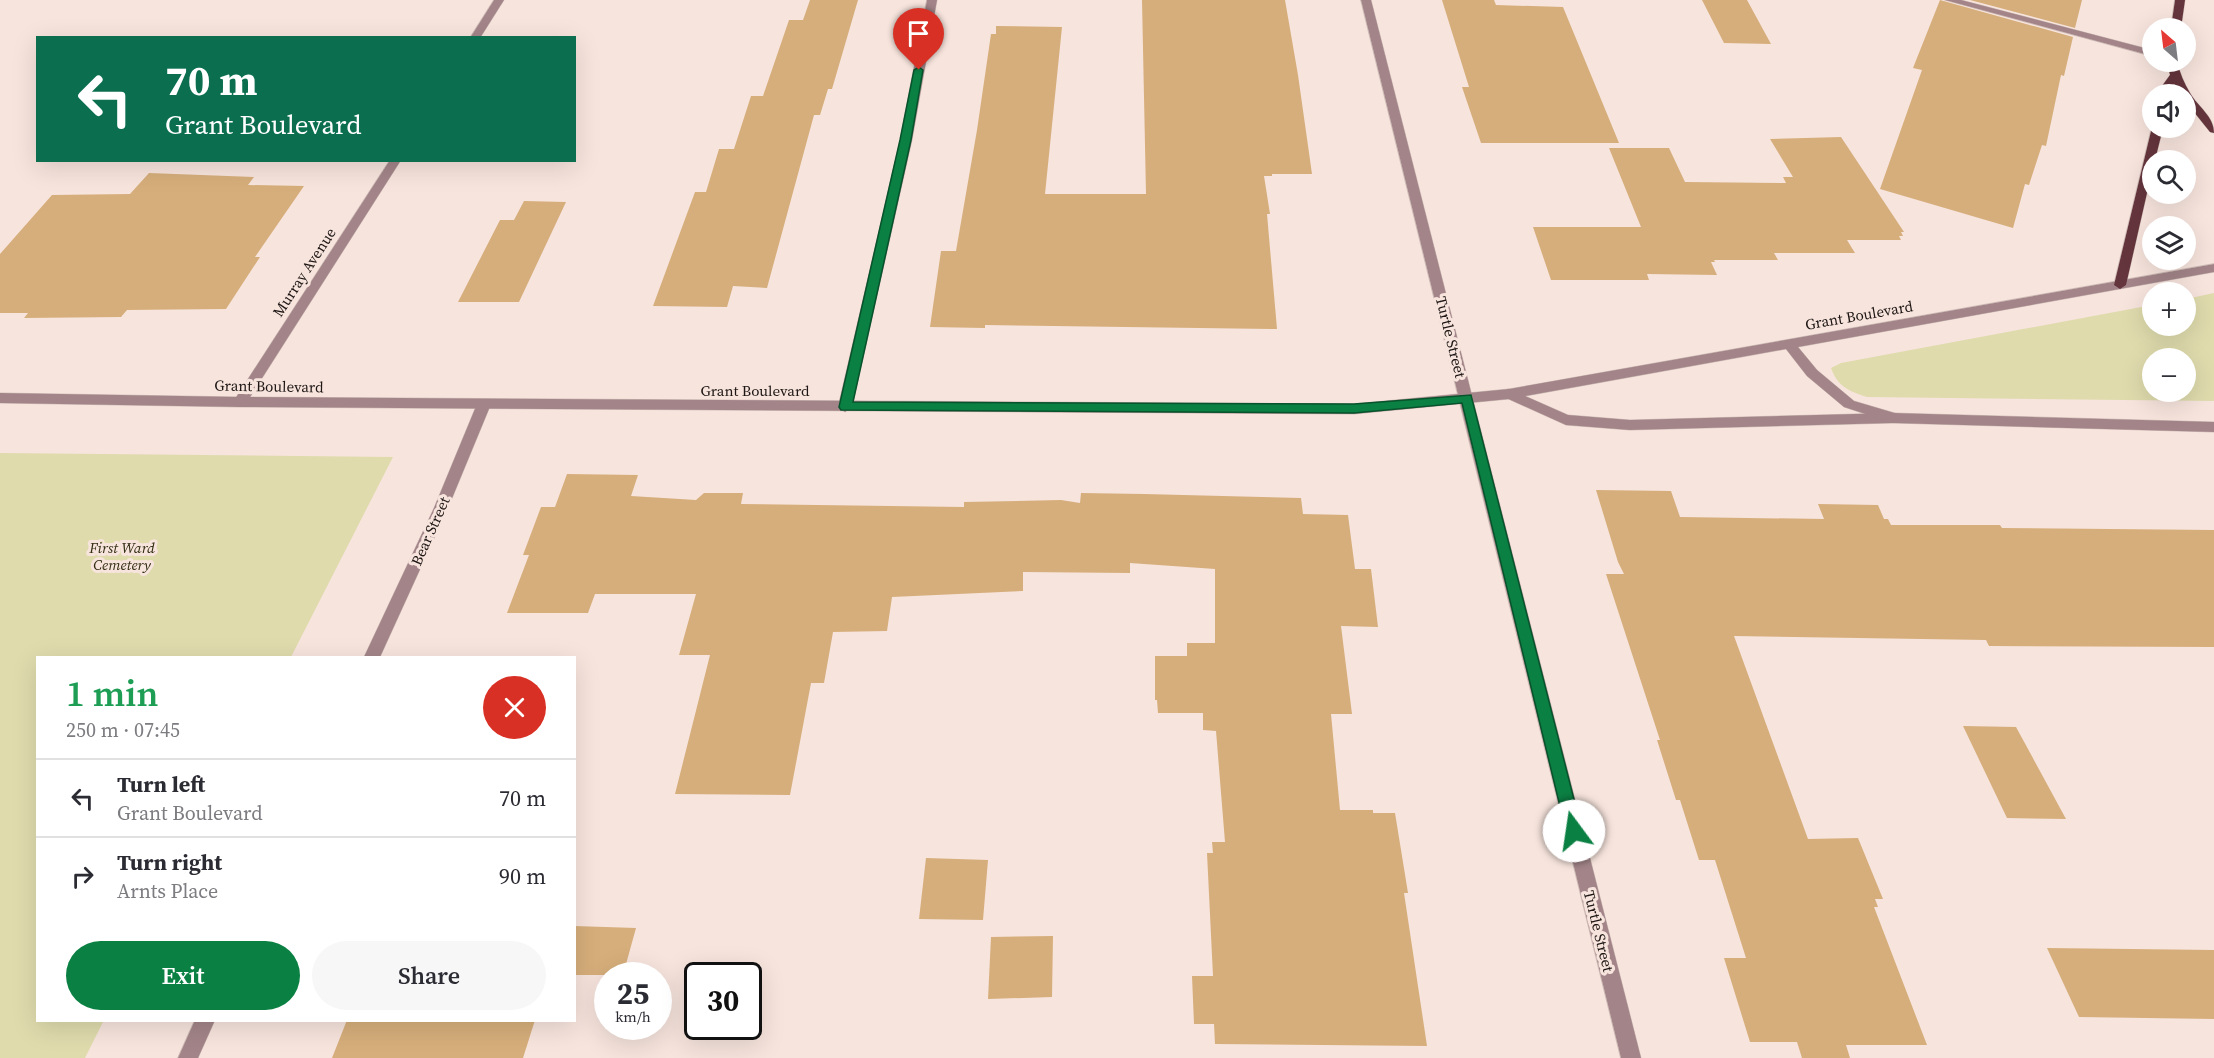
<!DOCTYPE html>
<html lang="en">
<head>
<meta charset="utf-8">
<style>
  body { margin:0; font-family:"Source Serif 4",serif; background:#f7f7f7; color:#2b2b33; height:100vh; display:flex; flex-direction:column; font-size:22px; white-space:nowrap }
  * { box-sizing:border-box; margin:0 }
  p { font-size:20px; color:#7c7c81 }
  .icon { flex:none; width:33px; height:33px; fill:none; stroke:currentColor; stroke-width:2; stroke-linecap:round; stroke-linejoin:round }
  .map { position:relative; flex:1; overflow:hidden }
  .side { position:absolute; left:36px; top:656px; width:540px; height:366px; display:flex; flex-direction:column; background:#fff; border-radius:0px; box-shadow:0 6px 24px #0002 }
  .side>* { flex:none }
  .top-card { position:absolute; left:36px; top:36px; width:540px; height:126px; border-radius:0px; box-shadow:0 6px 24px #0002; background:#0b6e4f; color:#fff; overflow:hidden }
  .needle { width:39px; rotate:332deg }
  .controls { position:absolute; left:2142px; top:18px; display:grid; gap:12px }
  .controls a { display:grid; place-items:center; width:54px; height:54px; border-radius:50%; background:#fff; box-shadow:0 6px 24px #0002; font-size:30px }
  .speed { position:absolute; left:594px; top:962px; display:flex; gap:12px; font-size:30px; font-weight:700; text-align:center }
  .speed>* { display:grid; place-content:center; width:78px; height:78px; border-radius:50%; background:#fff; box-shadow:0 6px 24px #0002; line-height:1 }
  .speed small { font-size:15px; font-weight:400 }
  .speed .limit { border:3px solid #111; border-radius:9px; background:#fff; color:#111 }
  .pin { position:absolute; display:grid; place-items:center; width:51px; height:51px; color:#fff; margin:-62px -26px; border-radius:50% 50% 50% 0; rotate:-45deg; box-shadow:0 0 6px #0007 }
  .pin .icon { rotate:45deg }
  .me { position:absolute; width:66px; margin:-33px; rotate:346deg; stroke-linejoin:round; filter:drop-shadow(0 0 4px #0008) }
  .turn { display:flex; align-items:center; gap:21px; height:126px; padding:0 30px; font-size:27px }
  .turn .icon { width:78px; height:78px; stroke-width:2.5 }
  .turn b { display:block; font-size:42px; line-height:51px }
  .round { display:grid; place-items:center; flex:none; width:63px; height:63px; border-radius:32px; background:#f7f7f7 }
  .overview { display:flex; align-items:center; justify-content:space-between; height:102px; padding:0 30px }
  h1 { font-size:36px; font-weight:600; line-height:45px; color:#1e9e55 }
  .button { display:flex; gap:12px; margin-top:auto; padding:12px 30px }
  .button a { flex:1; height:69px; border-radius:36px; background:#0b8043; color:#fff; font-size:24px; font-weight:600; line-height:69px; text-align:center }
  .button a+a { background:#f7f7f7; color:#2b2b33 }
  ul { padding:0; list-style:none }
  li { display:flex; align-items:center; gap:18px; height:78px; padding:0 30px; border-top:2px solid #e1e1e2 }
  li div { flex:1 }
  li b { display:block; font-size:22px }
  li em { font-style:normal }
  .map>svg:first-child { display:block }
  .green { fill:#dfdbad; fill-rule:evenodd }
  .building { fill:#d6ae7b }
  .lines { fill:none; stroke-linecap:round; stroke-linejoin:round }
  .minor-casing { stroke:#d0bfb9; stroke-width:1 }
  .tertiary-casing { stroke:#d0bfb9; stroke-width:1 }
  .primary-casing { stroke:#d0bfb9; stroke-width:1 }
  .minor { fill:#a38589; fill-rule:evenodd }
  .tertiary { fill:#a38589; fill-rule:evenodd }
  .primary { fill:#65353d; fill-rule:evenodd }
  .route { fill:#0b8043; stroke:#07532c; stroke-width:1.5 }
  .labels { text-anchor:middle; dominant-baseline:central; stroke-width:6; stroke-linejoin:round; paint-order:stroke }
  .street-label { font-size:15px; fill:#1d1614; stroke:#f7e4dd }
  .park-label { font-size:15px; font-style:italic; fill:#312e12; stroke:#f7e4dd }
</style>
</head>
<body>
<div class="map">
<svg width="2214" height="1058" viewBox="0 0 2214 1058">
  <rect width="100%" height="100%" fill="#f7e4dd"/>
  <g class="green">
    <path d="M2214,293v108l-347,-4c-18,-6 -29,-10 -36,-29l10,-5 311,-58v21h34v-27zM2152,358h34v34h-34z"/>
    <polygon points="0,453 393,457 291,657 38,657 38,1020 104,1020 85,1058 0,1058"/>
  </g>
  <g class="building">
    <polygon points="810,0 858,0 832,89 828,89 820,115 814,115 767,288 733,286 727,307 653,306 695,192 706,192 719,149 734,149 751,96 763,96 789,20 803,20"/>
    <polygon points="1142,0 1285,0 1298,75 1312,174 1272,174 1272,176 1264,176 1270,214 1267,214 1277,329 985,325 985,328 930,327 941,251 956,251 977,130 991,34 996,34 996,26 1062,27 1045,194 1146,194"/>
    <polygon points="1442,0 1494,0 1496,5 1563,7 1619,143 1481,143 1462,87 1469,87"/>
    <polygon points="1702,0 1747,0 1771,44 1724,43"/>
    <polygon points="1940,0 2073,37 2064,76 2061,75 2046,146 2042,145 2029,185 2025,184 2013,228 1880,189 1922,70 1913,68"/>
    <polygon points="1970,0 2082,0 2075,28"/>
    <polygon points="1841,137 1904,232 1901,232 1903,236 1899,236 1901,240 1847,240 1855,253 1774,253 1778,260 1714,260 1715,262 1711,262 1717,275 1647,274 1649,280 1551,280 1533,227 1641,227 1609,148 1669,148 1685,182 1786,183 1783,177 1793,177 1770,139"/>
    <polygon points="149,173 254,177 248,185 304,186 255,257 260,257 226,309 127,310 121,317 24,318 28,313 0,313 0,254 52,195 130,194"/>
    <polygon points="524,201 566,202 519,302 458,302 500,220 514,220"/>
    <polygon points="567,474 638,475 631,496 696,500 704,493 743,493 741,504 964,507 964,502 1061,500 1080,503 1081,493 1144,494 1301,498 1303,514 1348,515 1355,569 1371,569 1378,627 1341,626 1352,714 1331,714 1340,810 1373,810 1373,813 1395,813 1408,893 1404,893 1427,1046 1215,1044 1214,1024 1194,1024 1192,976 1213,976 1207,853 1213,853 1212,842 1225,842 1216,731 1203,730 1203,713 1158,713 1157,700 1155,700 1155,656 1187,656 1187,643 1215,643 1215,569 1130,563 1130,573 1023,572 1023,591 892,597 887,631 833,632 824,683 811,683 790,795 675,794 710,655 679,655 696,594 595,594 588,613 507,613 529,555 523,555 541,507 555,507"/>
    <polygon points="1596,490 1671,491 1680,517 1824,519 1818,504 1878,505 1884,519 1888,519 1891,525 2000,525 2002,528 2214,530 2214,647 1989,646 1986,640 1734,636 1808,839 1858,838 1883,899 1875,899 1878,907 1874,907 1927,1045 1846,1045 1850,1058 1802,1058 1797,1042 1750,1042 1724,958 1746,958 1715,860 1699,860 1680,800 1676,800 1657,740 1660,740 1606,574 1624,574 1618,562"/>
    <polygon points="1963,726 2016,727 2066,819 2007,818"/>
    <polygon points="926,858 988,860 983,920 919,919"/>
    <polygon points="574,926 636,928 623,975 574,975"/>
    <polygon points="1053,936 1052,997 988,999 991,937"/>
    <polygon points="2047,948 2214,950 2214,1019 2079,1017"/>
    <polygon points="347,1020 535,1020 523,1058 332,1058"/>
  </g>
  <g class="lines">
    <defs>
      <g id="minor">
        <polygon points="494,0 504,0 480,38 470,38"/>
        <polygon points="927,0 937,0 912,140 852,407 845,412 838,407 900,140"/>
        <polygon points="1361,0 1371,0 1641,1058 1621,1058"/>
        <polygon points="1945,0 1961,0 2152,50 2152,56"/>
        <polygon points="390,160 401,160 245,405 235,405 233,402 235,399"/>
        <polygon points="1509,389 1568,415 1630,420 1893,413 2214,422 2214,432 1893,423 1630,430 1566,425 1504,397 1502,394 1504,391"/>
        <polygon points="484,399 491,404 448,508 380,657 364,657 434,508 477,404"/>
        <polygon points="195,1020 215,1020 198,1058 178,1058"/>
      </g>
      <polygon id="tertiary" points="2214,264 2214,272 1798,347 1817,370 1854,401 1898,414 1900,418 1898,422 1893,423 1844,407 1807,376 1786,349 1509,399 1354,414 240,407 0,403 0,393 240,397 1354,404 1509,389"/>
      <g id="primary">
        <polygon points="2175,0 2185,0 2181,28 2171,28"/>
        <path d="M2167,62h10c3,11 7,21 13,31 8,14 24,23 24,40l-4,-1 -24,-30v-8h-6l-6,-10 -4,10h-10l2,-8 8,-11z"/>
        <polygon points="2152,127 2163,128 2155,160 2152,160 2152,171 2126,285 2120,289 2114,285"/>
      </g>
    </defs>
    <use href="#minor" class="minor-casing"/>
    <use href="#tertiary" class="tertiary-casing"/>
    <use href="#primary" class="primary-casing"/>
    <use href="#minor" class="minor"/>
    <use href="#tertiary" class="tertiary"/>
    <use href="#primary" class="primary"/>
  </g>
  <polygon class="route" points="919,67 923,70 911,140 853,402 1354,404 1471,395 1582,831 1580,836 1574,838 1568,836 1566,831 1462,403 1354,413 841,410 839,407 900,140 914,70"/>
  <g class="labels">
    <g class="street-label">
      <text transform="translate(304 272) rotate(-57)">Murray Avenue</text>
      <text transform="translate(1859 315) rotate(-10)">Grant Boulevard</text>
      <text transform="translate(1451 337) rotate(76)">Turtle Street</text>
      <text transform="translate(269 386) rotate(1)">Grant Boulevard</text>
      <text x="755" y="390">Grant Boulevard</text>
      <text transform="translate(430 531) rotate(-66)">Bear Street</text>
      <text transform="translate(1599 931) rotate(76)">Turtle Street</text>
    </g>
    <g class="park-label">
      <text x="122" y="547">First Ward<tspan x="122" dy="17">Cemetery</tspan></text>
    </g>
  </g>
</svg>
<div class="controls">
<a><svg class="needle" viewBox="-14 -14 28 28"><path d="M0-13l5 13h-10z" fill="#e53935"/><path d="M0 13l5-13h-10z" fill="#7c7c81"/></svg></a>
<a><svg class="icon" aria-label="sound" viewBox="0 0 24 24"><path d="M4 9h4l5-4v14l-5-4H4zM17 9q2 3 0 6"/></svg></a>
<a><svg class="icon" aria-label="search" viewBox="0 0 24 24"><circle cx="10" cy="10" r="6"/><path d="M15 15l6 6"/></svg></a>
<a><svg class="icon" aria-label="layers" viewBox="0 0 24 24"><path d="M12 4l9 5-9 5-9-5zM3 14l9 5 9-5"/></svg></a>
<a>+</a>
<a>−</a>
</div>
<div class="speed"><div>25<small>km/h</small></div><div class="limit">30</div></div>
<div class="pin" style="left:919px;top:70px;background:#d93025"><svg class="icon" aria-label="arrive" viewBox="0 0 24 24"><path d="M6 21V4h12l-3 4 3 4H6"/></svg></div>
<svg class="me" style="left:1574px;top:831px" viewBox="-20 -20 40 40"><circle r="19" fill="#fff"/><path d="M0-13L10 11 0 6-10 11z" fill="#0b8043"/></svg>
<div class="top-card">
<div class="turn"><svg class="icon" aria-label="left" viewBox="0 0 24 24"><path d="M17 20v-9H6M10 6l-5 5 5 5"/></svg><div><b>70 m</b>Grant Boulevard</div></div>
</div>
<section class="side">
<div class="overview"><div><h1>1 min</h1><p>250 m · 07:45</p></div><a class="round" style="background:#d93025;color:#fff"><svg class="icon" aria-label="close" viewBox="0 0 24 24"><path d="M6 6l12 12M18 6L6 18"/></svg></a></div>
<ul>
<li><svg class="icon" aria-label="left" viewBox="0 0 24 24"><path d="M17 20v-9H6M10 6l-5 5 5 5"/></svg><div><b>Turn left</b><p>Grant Boulevard</p></div><em>70 m</em></li>
<li><svg class="icon" aria-label="right" viewBox="0 0 24 24"><path d="M7 20v-9h11M14 6l5 5-5 5"/></svg><div><b>Turn right</b><p>Arnts Place</p></div><em>90 m</em></li>
</ul>
<div class="button"><a>Exit</a><a>Share</a></div>
</section>
</div>
</body>
</html>
